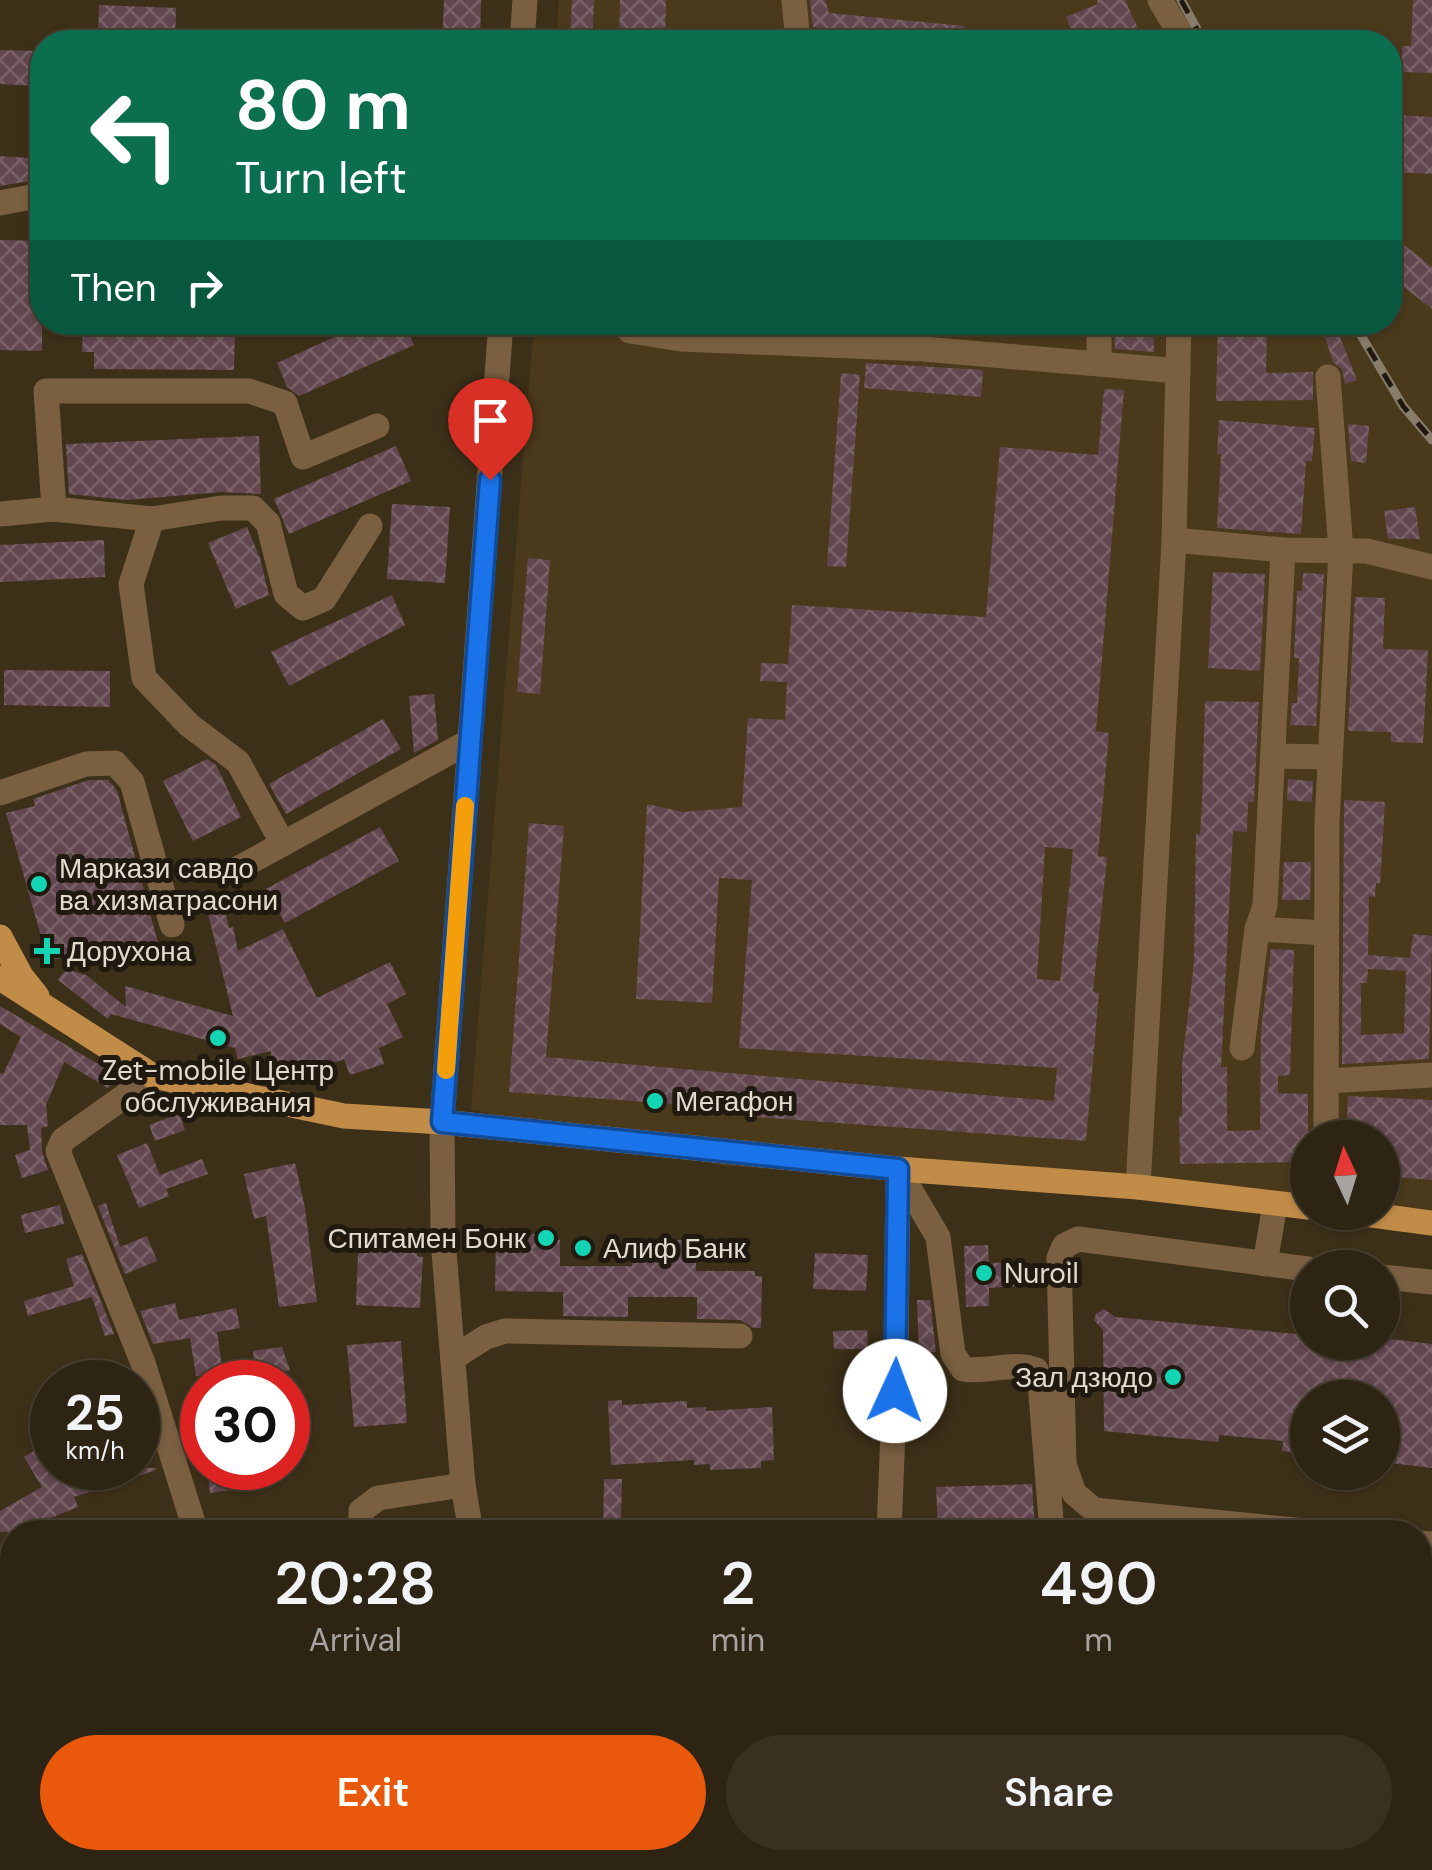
<!DOCTYPE html>
<html lang="en">
<head>
<meta charset="utf-8">
<style>
  body { margin:0; font-family:"DM Sans",sans-serif; background:#3a3021; color:#f1f3f6; height:100vh; display:flex; flex-direction:column; font-size:38px; white-space:nowrap }
  * { box-sizing:border-box; margin:0 }
  p { font-size:32px; color:#a7a4a0 }
  .icon { flex:none; width:55px; height:55px; fill:none; stroke:currentColor; stroke-width:2; stroke-linecap:round; stroke-linejoin:round }
  .map { position:relative; flex:1; overflow:hidden }
  .panel { position:absolute; left:0px; top:1520px; width:1432px; height:350px; display:flex; flex-direction:column; background:#2e2413; border-radius:40px 40px 0 0; box-shadow:0 2px 8px #0004,0 0 0 2px #494133 }
  .panel>* { flex:none }
  .banner { position:absolute; left:30px; top:30px; width:1372px; height:305px; border-radius:40px; box-shadow:0 2px 8px #0004,0 0 0 2px #494133; background:#0b6e4f; color:#fff; overflow:hidden }
  .needle { width:65px; rotate:356deg }
  .tools { position:absolute; left:1290px; top:1120px; display:grid; gap:20px }
  .tools a { display:grid; place-items:center; width:110px; height:110px; border-radius:50%; background:#2e2413; box-shadow:0 2px 8px #0004,0 0 0 2px #494133; font-size:50px }
  .speed { position:absolute; left:30px; top:1360px; display:flex; gap:20px; font-size:50px; font-weight:700; text-align:center }
  .speed>* { display:grid; place-content:center; width:130px; height:130px; border-radius:50%; background:#2e2413; box-shadow:0 2px 8px #0004,0 0 0 2px #494133; line-height:1 }
  .speed small { font-size:25px; font-weight:400 }
  .speed .limit { border:15px solid #d22; background:#fff; color:#111 }
  .pin { position:absolute; display:grid; place-items:center; width:85px; height:85px; color:#fff; margin:-102px -42px; border-radius:50% 50% 50% 0; rotate:-45deg; box-shadow:0 0 10px #0007 }
  .pin .icon { rotate:45deg }
  .me { position:absolute; width:110px; margin:-55px; rotate:2deg; stroke-linejoin:round; filter:drop-shadow(0 0 8px #0008) }
  .turn { display:flex; align-items:center; gap:35px; height:210px; padding:0 40px; font-size:45px }
  .turn .icon { width:130px; height:130px; stroke-width:2.5 }
  .turn b { display:block; font-size:70px; line-height:85px }
  .then { display:flex; align-items:center; height:95px; padding:0 40px; background:#0003; gap:20px; font-size:38px }
  .eta { display:flex; justify-content:space-evenly; align-items:center; height:170px; text-align:center }
  .eta b { font-size:60px; font-weight:600; line-height:70px }
  .primary-button { display:flex; gap:20px; margin-top:auto; padding:20px 40px }
  .primary-button a { flex:1; height:115px; border-radius:60px; background:#ea580c; color:#fff; font-size:40px; font-weight:600; line-height:115px; text-align:center }
  .primary-button a+a { background:#3a3021; color:#f1f3f6 }
  .map>svg:first-child { display:block }
  .built { fill:#4a391b }
  .building { fill:url(#building-cross-hatch); fill-rule:evenodd }
  .lines { fill:none; stroke-linecap:round; stroke-linejoin:round }
  .minor { stroke:#7a6041; stroke-width:25 }
  .major { stroke:#c18c48; stroke-width:25 }
  .rail-casing { stroke:#887d6b; stroke-width:9 }
  .rail { stroke:#1f190f; stroke-width:5; stroke-dasharray:15; stroke-linecap:butt }
  .route-casing { stroke:#114b97; stroke-width:25 }
  .route { stroke:#1a73e8; stroke-width:18 }
  .slow { stroke:#f59e0b; stroke-width:18 }
  .poi-dot { fill:#13d5b3; stroke:#1f190f; stroke-width:4 }
  .labels { text-anchor:middle; dominant-baseline:central; stroke-width:10; stroke-linejoin:round; paint-order:stroke }
  .poi-label { font-size:28px; fill:#e3dbce; stroke:#1f190f; text-anchor:start }
</style>
</head>
<body>
<div class="map">
<svg width="1432" height="1870" viewBox="0 0 1432 1870">
  <defs>
    <pattern id="building-cross-hatch" width="8" height="8" patternUnits="userSpaceOnUse" patternTransform="scale(2.5)"><rect width="8" height="8" fill="#634750"/><path d="M0 0l8 8M0 8l8-8" fill="none" stroke="#796168"/></pattern>
  </defs>
  <rect width="100%" height="100%" fill="#3d3019"/>
  <polygon class="built" points="559,0 1432,0 1432,1222 1382,1212 1382,1138 1308,1138 1307,1205 1269,1200 723,1166 471,1109 534,323 1390,322 1390,42 556,42"/>
  <g class="building">
    <polygon points="444,0 481,0 480,42 442,42"/>
    <polygon points="572,0 594,0 592,42 570,42"/>
    <polygon points="620,0 666,0 665,42 619,42"/>
    <polygon points="810,0 825,0 829,13 965,26 963,39 813,27"/>
    <polygon points="1097,0 1125,0 1144,42 1076,42 1066,17 1098,4"/>
    <polygon points="1413,0 1432,0 1432,73 1402,72 1402,46 1411,46"/>
    <polygon points="99,5 176,8 175,42 98,42"/>
    <polygon points="0,50 39,51 38,86 0,84"/>
    <polygon points="1398,115 1432,117 1432,174 1396,172"/>
    <polygon points="0,156 42,159 41,179 0,186"/>
    <polygon points="1390,234 1432,267 1432,309 1390,276"/>
    <polygon points="0,240 42,241 42,351 0,350"/>
    <polygon points="368,322 404,322 414,345 299,396 287,387 277,363"/>
    <polygon points="1113,322 1153,322 1154,352 1115,349"/>
    <polygon points="1218,322 1267,322 1266,373 1313,372 1313,400 1216,401"/>
    <polygon points="1320,322 1334,322 1357,380 1345,384 1342,369 1333,362"/>
    <polygon points="83,330 235,330 234,370 94,369 94,352 82,352"/>
    <polygon points="866,363 983,370 981,397 864,388"/>
    <polygon points="841,373 860,375 846,567 827,566"/>
    <path d="M1104,389l20,1 -28,341 13,2 -11,123 9,1 -14,135 6,1 -13,148 -332,-24 1,-7 -246,-18 20,-269 35,3 -18,231 508,44 3,-33 -318,-20 13,-168 -33,-2 -7,125 -76,-4 11,-195 36,8 59,-5 6,-89 37,2 2,-38 -27,-1 1,-18 27,1 4,-59 194,12 14,-170 98,8zM1045,847l28,2 -13,132 -23,-2z"/>
    <polygon points="1219,420 1315,428 1312,461 1306,461 1301,534 1217,528 1221,454 1217,454"/>
    <polygon points="1348,424 1369,426 1366,463 1351,461"/>
    <polygon points="259,436 261,494 221,492 127,500 69,494 66,444"/>
    <polygon points="396,446 411,481 289,534 274,499"/>
    <polygon points="392,504 450,507 445,583 387,579"/>
    <polygon points="1415,507 1420,539 1388,539 1384,511"/>
    <polygon points="247,527 260,558 269,595 236,609 208,543"/>
    <polygon points="104,540 105,577 0,582 0,545"/>
    <polygon points="528,558 550,560 540,694 517,692"/>
    <polygon points="1213,572 1265,574 1260,671 1208,668"/>
    <polygon points="1303,573 1324,574 1316,726 1290,725 1292,703 1297,703 1299,658 1294,658 1297,591 1302,591"/>
    <polygon points="392,595 405,625 289,686 271,652"/>
    <polygon points="1355,597 1385,598 1383,649 1428,650 1423,743 1391,742 1391,732 1350,731 1348,728"/>
    <polygon points="4,670 110,671 110,707 4,705"/>
    <polygon points="434,694 438,740 414,753 409,696"/>
    <polygon points="1205,701 1259,702 1254,802 1248,802 1247,832 1233,831 1221,1067 1227,1067 1227,1131 1260,1130 1261,1030 1271,949 1294,950 1290,1075 1278,1076 1278,1093 1308,1094 1308,1162 1180,1164 1179,1116 1182,1116 1182,1065 1194,962 1196,834 1200,834 1202,802"/>
    <polygon points="383,719 401,749 286,814 269,784"/>
    <polygon points="207,759 216,765 241,817 193,841 163,781"/>
    <polygon points="1288,779 1313,781 1312,802 1287,800"/>
    <polygon points="89,780 108,780 117,790 158,943 69,965 78,954 48,961 6,813 35,806 33,799"/>
    <path d="M1344,800l41,2 -5,82 -4,-1 -1,14 -6,-1 -1,59 42,3 3,-24 19,2 -3,123 -87,5zM1368,969l38,2 -2,62 -43,2v-52h6z"/>
    <polygon points="380,827 399,861 285,923 266,889"/>
    <polygon points="1284,862 1311,862 1310,900 1282,900"/>
    <polygon points="222,894 229,928 233,927 238,951 283,929 317,998 390,962 406,994 387,1004 403,1037 379,1048 384,1064 350,1075 344,1059 320,1068 271,1067 271,1051 238,1059 235,1048 111,1014 108,1019 58,980 66,969 86,975 126,1007 125,986 233,1016 204,897"/>
    <polygon points="0,1006 120,1077 108,1088 64,1062 46,1105 48,1126 41,1128 42,1151 48,1170 22,1178 15,1155 30,1150 27,1125 0,1125 0,1073 3,1074 21,1037 0,1024"/>
    <polygon points="1348,1096 1432,1100 1432,1180 1382,1176 1382,1138 1354,1138 1355,1121 1347,1121"/>
    <polygon points="179,1114 185,1130 155,1141 149,1125"/>
    <polygon points="147,1143 160,1175 202,1159 208,1174 166,1189 169,1196 139,1208 117,1155"/>
    <polygon points="295,1163 305,1208 317,1302 279,1307 266,1216 254,1219 244,1174"/>
    <polygon points="106,1203 120,1247 147,1236 157,1261 125,1274 98,1206"/>
    <polygon points="60,1205 64,1224 25,1233 21,1215"/>
    <polygon points="506,1234 554,1234 554,1240 560,1240 560,1266 632,1266 632,1244 642,1244 642,1240 690,1240 690,1246 696,1246 696,1271 755,1271 755,1276 762,1276 761,1328 754,1328 740,1320 697,1319 697,1297 628,1297 628,1317 563,1316 563,1292 495,1291 496,1238 506,1238"/>
    <polygon points="988,1245 989,1263 1018,1262 1019,1286 989,1288 989,1306 966,1307 964,1246"/>
    <polygon points="369,1249 417,1251 417,1256 423,1257 420,1308 356,1305 358,1253 369,1253"/>
    <polygon points="815,1253 868,1255 866,1291 813,1289"/>
    <polygon points="82,1254 114,1334 105,1336 92,1297 28,1316 24,1301 74,1286 66,1259"/>
    <polygon points="917,1300 930,1300 936,1352 919,1353"/>
    <polygon points="175,1303 179,1320 236,1308 240,1328 217,1332 222,1366 254,1362 253,1351 282,1347 290,1370 272,1375 273,1382 212,1382 211,1374 196,1376 190,1338 153,1344 140,1311"/>
    <polygon points="1104,1309 1115,1317 1308,1335 1308,1342 1382,1342 1382,1338 1432,1344 1432,1468 1382,1462 1382,1398 1308,1398 1308,1454 1282,1451 1283,1441 1219,1435 1218,1442 1104,1431 1103,1330 1094,1320 1096,1314"/>
    <polygon points="867,1330 868,1349 834,1349 833,1331"/>
    <polygon points="401,1341 407,1423 354,1427 347,1345"/>
    <polygon points="101,1365 106,1382 53,1382 52,1377"/>
    <polygon points="622,1400 622,1405 687,1401 687,1408 706,1407 706,1411 772,1407 774,1460 761,1461 761,1468 710,1470 710,1464 694,1465 694,1460 611,1465 608,1401"/>
    <polygon points="52,1440 52,1468 68,1468 74,1478 106,1468 156,1468 156,1470 74,1497 78,1507 38,1523 40,1525 28,1532 0,1532 0,1511 42,1487 24,1457"/>
    <polygon points="207,1468 229,1468 231,1490 210,1493"/>
    <polygon points="604,1479 622,1479 621,1518 617,1518 616,1532 603,1532"/>
    <polygon points="1032,1484 1035,1528 938,1531 936,1487"/>
  </g>
  <g class="lines">
    <g class="minor">
      <polyline points="794,0 798,42"/>
      <polyline points="1160,0 1185,42"/>
      <polyline points="522,42 525,0"/>
      <polyline points="0,203 42,195"/>
      <polyline points="629,322 630,331 681,339 923,349 1099,364"/>
      <polyline points="1092,322 1099,330 1099,364 1178,371"/>
      <polyline points="54,509 46,391 249,391 285,403 303,457 377,426"/>
      <polyline points="0,514 54,509 152,519 131,584 144,678 189,725 238,762 283,844"/>
      <polyline points="152,519 221,508 253,508 268,523 286,594 303,608 324,599 370,526"/>
      <polyline points="1174,540 1283,550 1367,551 1432,567"/>
      <polyline points="1275,756 1330,757"/>
      <polyline points="0,793 86,764 115,763 132,782 172,925"/>
      <polyline points="239,868 470,741"/>
      <polyline points="1257,929 1326,933"/>
      <polyline points="1242,1048 1257,929 1265,906 1283,550"/>
      <polyline points="153,1076 63,1140 58,1151 143,1363 196,1532"/>
      <polyline points="1326,1081 1432,1075"/>
      <polyline points="1326,1138 1327,822 1341,551 1328,377"/>
      <path d="M898,1169l40,68 15,117 10,15c25,4 50,-8 73,1l4,13 12,149"/>
      <polyline points="1138,1187 1174,540 1179,322"/>
      <polyline points="1265,1264 1275,1204"/>
      <polyline points="1308,1269 1078,1239 1064,1246 1059,1258 1064,1464 1074,1493 1094,1510 1315,1532"/>
      <polyline points="1382,1277 1432,1282"/>
      <polyline points="453,1358 486,1337 505,1331 740,1336"/>
      <polyline points="463,1485 443,1239 442,1122 501,322"/>
      <polyline points="361,1532 361,1511 378,1498 463,1485 471,1532"/>
      <polyline points="889,1532 896,1356 898,1169"/>
      <polyline points="1420,1543 1432,1544"/>
      <polyline points="0,1844 12,1835"/>
      <polyline points="469,1858 474,1870"/>
      <polyline points="913,1858 915,1870"/>
    </g>
    <g class="major">
      <polyline points="0,937 21,976 37,996"/>
      <polyline points="0,978 153,1076 344,1116 442,1122 898,1169 1138,1187 1308,1207"/>
      <polyline points="1349,1212 1432,1223"/>
      <polyline points="0,1786 12,1802"/>
      <polyline points="56,1858 66,1870"/>
    </g>
    <defs>
      <g id="rail">
        <polyline points="1181,0 1204,42"/>
        <polyline points="1353,322 1403,406 1432,440"/>
      </g>
    </defs>
    <use href="#rail" class="rail-casing"/>
    <use href="#rail" class="rail"/>
  </g>
  <g class="lines">
    <defs>
      <polyline id="route" points="490,480 442,1122 898,1169 895,1391"/>
    </defs>
    <use href="#route" class="route-casing"/>
    <use href="#route" class="route"/>
    <polyline class="slow" points="446,1070 465,806"/>
  </g>
  <g class="poi-dot">
    <circle cx="39" cy="884" r="10"/>
    <path d="M42 936h10v10h10v10h-10v10h-10v-10h-10v-10h10z"/>
    <circle cx="218" cy="1038" r="10"/>
    <circle cx="655" cy="1101" r="10"/>
    <circle cx="546" cy="1238" r="10"/>
    <circle cx="583" cy="1248" r="10"/>
    <circle cx="984" cy="1273" r="10"/>
    <circle cx="1173" cy="1377" r="10"/>
  </g>
  <g class="labels">
    <g class="poi-label">
      <text x="59" y="868">Маркази савдо<tspan x="59" dy="32">ва хизматрасони</tspan></text>
      <text x="67" y="951">Дорухона</text>
      <text x="218" y="1070" text-anchor="middle">Zet-mobile Центр<tspan x="218" dy="32">обслуживания</tspan></text>
      <text x="675" y="1101">Мегафон</text>
      <text x="526" y="1238" text-anchor="end">Спитамен Бонк</text>
      <text x="603" y="1248">Алиф Банк</text>
      <text x="1004" y="1273">Nuroil</text>
      <text x="1153" y="1377" text-anchor="end">Зал дзюдо</text>
    </g>
  </g>
</svg>
<div class="tools">
<a><svg class="needle" viewBox="-14 -14 28 28"><path d="M0-13l5 13h-10z" fill="#e53935"/><path d="M0 13l5-13h-10z" fill="#a7a4a0"/></svg></a>
<a><svg class="icon" aria-label="search" viewBox="0 0 24 24"><circle cx="10" cy="10" r="6"/><path d="M15 15l6 6"/></svg></a>
<a><svg class="icon" aria-label="layers" viewBox="0 0 24 24"><path d="M12 4l9 5-9 5-9-5zM3 14l9 5 9-5"/></svg></a>
</div>
<div class="speed"><div>25<small>km/h</small></div><div class="limit">30</div></div>
<div class="pin" style="left:490px;top:480px;background:#d93025"><svg class="icon" aria-label="arrive" viewBox="0 0 24 24"><path d="M6 21V4h12l-3 4 3 4H6"/></svg></div>
<svg class="me" style="left:895px;top:1391px" viewBox="-20 -20 40 40"><circle r="19" fill="#fff"/><path d="M0-13L10 11 0 6-10 11z" fill="#1a73e8"/></svg>
<div class="banner">
<div class="turn"><svg class="icon" aria-label="left" viewBox="0 0 24 24"><path d="M17 20v-9H6M10 6l-5 5 5 5"/></svg><div><b>80 m</b>Turn left</div></div>
<div class="then">Then<svg class="icon" aria-label="right" viewBox="0 0 24 24"><path d="M7 20v-9h11M14 6l5 5-5 5"/></svg></div>
</div>
<section class="panel">
<div class="eta">
<div><b>20:28</b><p>Arrival</p></div>
<div><b>2</b><p>min</p></div>
<div><b>490</b><p>m</p></div>
</div>
<div class="primary-button"><a>Exit</a><a>Share</a></div>
</section>
</div>
</body>
</html>
